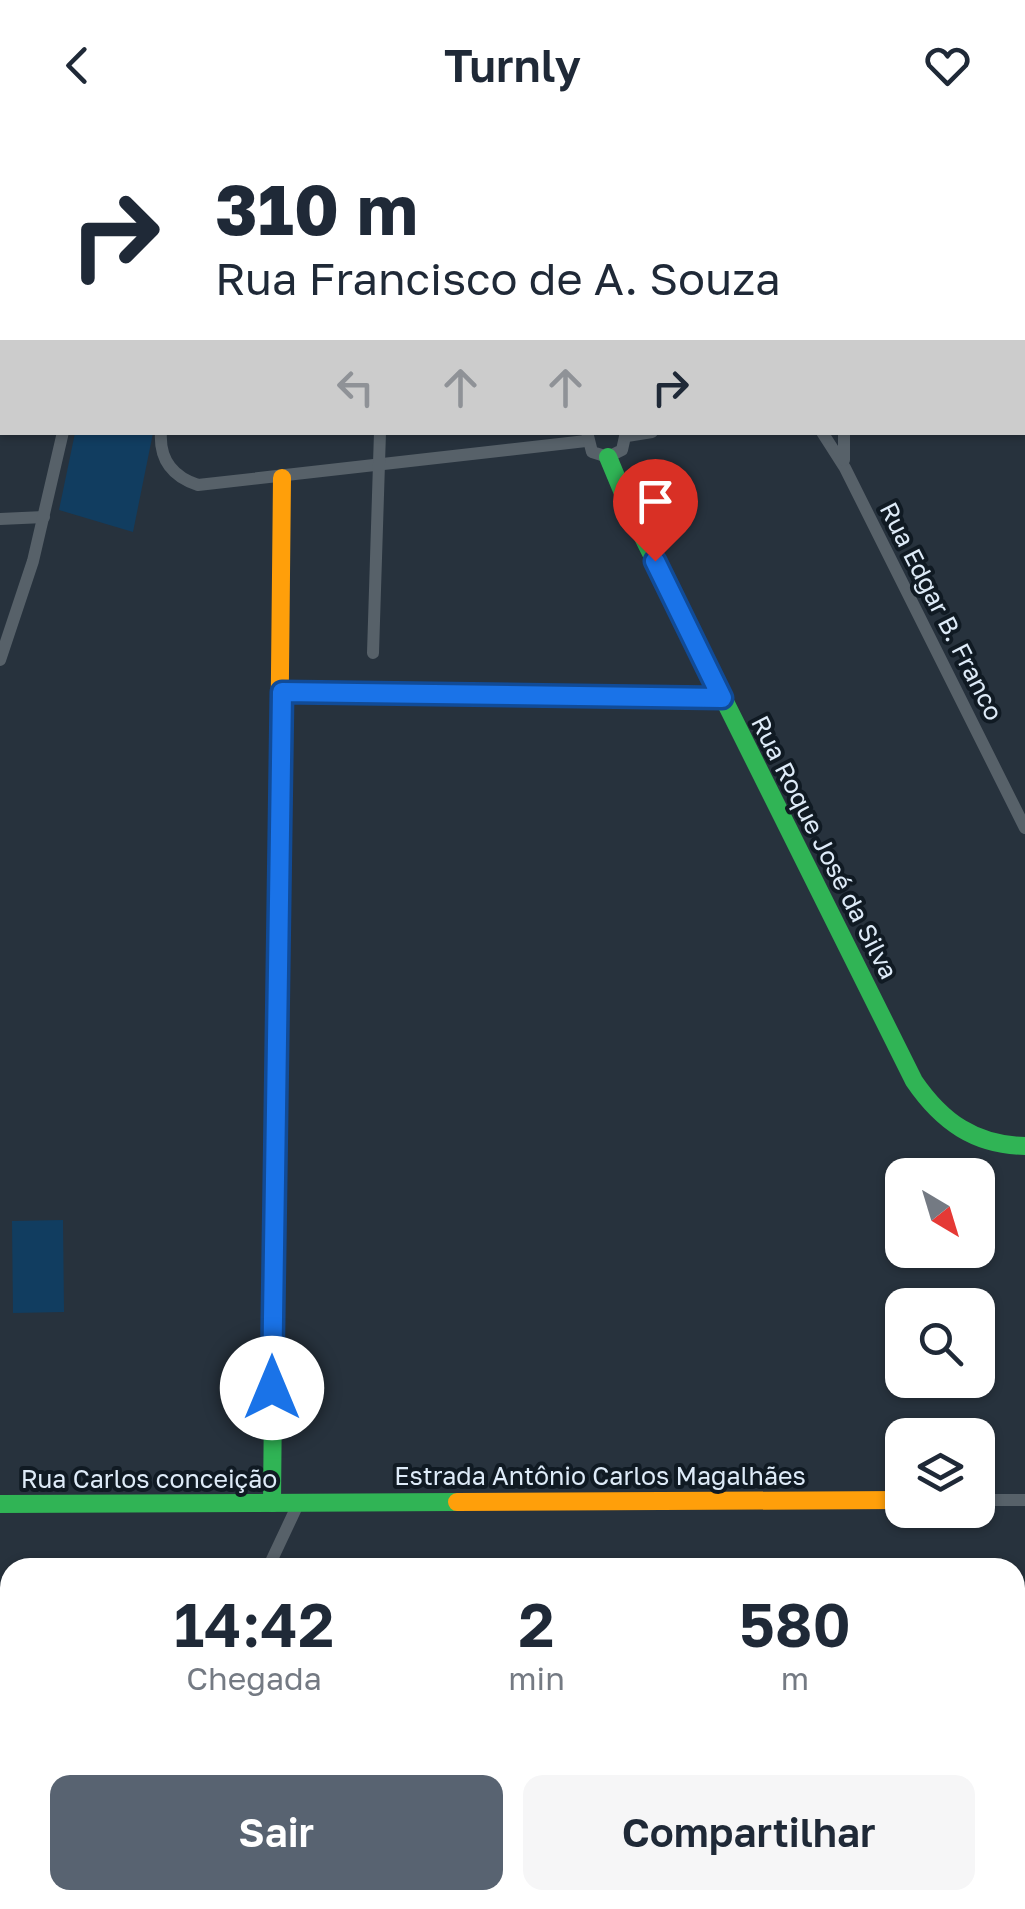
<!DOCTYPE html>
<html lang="pt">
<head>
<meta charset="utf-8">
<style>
  body { margin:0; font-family:"Golos Text",sans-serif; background:#f6f6f7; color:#1f2937; height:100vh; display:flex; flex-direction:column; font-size:38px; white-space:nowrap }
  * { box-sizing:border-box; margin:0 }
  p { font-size:32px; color:#747a83 }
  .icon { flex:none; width:55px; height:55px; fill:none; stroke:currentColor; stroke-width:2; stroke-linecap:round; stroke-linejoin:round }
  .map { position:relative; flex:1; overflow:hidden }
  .details { position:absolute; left:0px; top:1428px; width:1025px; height:352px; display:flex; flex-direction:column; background:#fff; border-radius:30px 30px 0 0; box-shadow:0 2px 8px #0004 }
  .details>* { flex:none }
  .banner { position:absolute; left:0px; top:0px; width:1025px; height:305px; box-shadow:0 2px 8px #0004; background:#fff; color:#1f2937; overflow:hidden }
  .needle { width:65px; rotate:142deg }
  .buttons { position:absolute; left:885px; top:1028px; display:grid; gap:20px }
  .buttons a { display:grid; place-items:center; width:110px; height:110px; border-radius:20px; background:#fff; box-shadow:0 2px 8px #0004; font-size:50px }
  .pin { position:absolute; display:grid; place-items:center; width:85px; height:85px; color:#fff; margin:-102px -42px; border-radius:50% 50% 50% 0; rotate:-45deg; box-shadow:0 0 10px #0007 }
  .pin .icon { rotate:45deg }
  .me { position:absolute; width:110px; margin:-55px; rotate:0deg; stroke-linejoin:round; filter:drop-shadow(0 0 8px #0008) }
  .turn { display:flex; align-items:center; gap:35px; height:210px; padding:0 50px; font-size:45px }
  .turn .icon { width:130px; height:130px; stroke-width:2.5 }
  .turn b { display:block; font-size:70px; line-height:85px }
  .lanes { display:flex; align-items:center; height:95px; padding:0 50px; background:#0003; justify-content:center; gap:50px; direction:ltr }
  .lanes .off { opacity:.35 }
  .eta { display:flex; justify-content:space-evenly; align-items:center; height:170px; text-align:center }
  .eta b { font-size:60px; font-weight:600; line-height:70px }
  .primary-button { display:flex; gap:20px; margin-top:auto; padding:20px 50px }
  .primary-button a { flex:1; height:115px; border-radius:20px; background:#586371; color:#fff; font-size:40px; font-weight:600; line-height:115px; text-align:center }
  .primary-button a+a { background:#f6f6f7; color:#1f2937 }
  header { display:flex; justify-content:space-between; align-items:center; height:130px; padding:0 50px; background:#fff; font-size:45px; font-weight:600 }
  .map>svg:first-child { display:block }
  .green { fill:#113d60 }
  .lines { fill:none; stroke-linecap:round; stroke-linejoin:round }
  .street { stroke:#576169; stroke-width:12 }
  .fast { stroke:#30b455; stroke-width:18 }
  .slow { stroke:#ff9f0a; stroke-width:18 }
  .route-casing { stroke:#114b97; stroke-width:25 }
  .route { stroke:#1a73e8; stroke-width:18 }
  .labels { text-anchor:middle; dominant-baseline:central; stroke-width:8; stroke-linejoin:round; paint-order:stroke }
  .street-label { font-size:25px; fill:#deebf8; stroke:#101a23 }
</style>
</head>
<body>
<header><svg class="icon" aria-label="back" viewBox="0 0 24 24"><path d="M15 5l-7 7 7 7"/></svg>Turnly<svg class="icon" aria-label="heart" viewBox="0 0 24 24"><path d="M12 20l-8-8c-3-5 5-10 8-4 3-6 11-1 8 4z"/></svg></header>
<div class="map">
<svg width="1025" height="1779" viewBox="0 0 1025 1779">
  <rect width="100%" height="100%" fill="#27323d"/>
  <g class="green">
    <polygon points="75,303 153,303 133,402 59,380"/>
    <polygon points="63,1090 64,1182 13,1183 12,1091"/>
  </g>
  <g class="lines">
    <g class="street">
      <polyline points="126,2 127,0"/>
      <polyline points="225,2 226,0"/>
      <polyline points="443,2 444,0"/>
      <polyline points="660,2 661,0"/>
      <polyline points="879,2 880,0"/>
      <polyline points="0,56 2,56"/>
      <polyline points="0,222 2,221"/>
      <polyline points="1022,247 1025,246"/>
      <polyline points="1022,262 1025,263"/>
      <path d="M161,302c-2,28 12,45 37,53l388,-44"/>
      <polyline points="587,302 592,322 608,327 622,320 626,302"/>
      <polyline points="822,302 845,338 1025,698"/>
      <polyline points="844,302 844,330"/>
      <polyline points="627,306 652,302"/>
      <polyline points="0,389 44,387"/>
      <polyline points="373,523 380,302"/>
      <polyline points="0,530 33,431 63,302"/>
      <polyline points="282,562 722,569"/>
      <polyline points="978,1370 1025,1370"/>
      <polyline points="268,1438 299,1372"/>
      <polyline points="1015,1693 1025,1687"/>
      <polyline points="106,1779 110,1770"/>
      <polyline points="864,1779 880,1770"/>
    </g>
    <g class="fast">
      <path d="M608,327l25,60 281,564c28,41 61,64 111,65"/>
      <polyline points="272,1373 279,639"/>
      <polyline points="0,1374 457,1372"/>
    </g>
    <g class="slow">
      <polyline points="279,639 282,348"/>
      <polyline points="457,1372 902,1370"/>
    </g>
  </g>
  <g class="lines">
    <defs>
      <polyline id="route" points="272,1258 282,562 722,568 655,431"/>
    </defs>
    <use href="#route" class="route-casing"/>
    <use href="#route" class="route"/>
  </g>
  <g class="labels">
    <g class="street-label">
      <text transform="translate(942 481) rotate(63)">Rua Edgar B. Franco</text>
      <text transform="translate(825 717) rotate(63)">Rua Roque José da Silva</text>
      <text x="600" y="1345">Estrada Antônio Carlos Magalhães</text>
      <text x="149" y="1348">Rua Carlos conceição</text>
    </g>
  </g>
</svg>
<div class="buttons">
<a><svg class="needle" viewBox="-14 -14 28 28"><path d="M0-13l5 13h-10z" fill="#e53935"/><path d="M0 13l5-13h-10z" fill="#747a83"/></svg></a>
<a><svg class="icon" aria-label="search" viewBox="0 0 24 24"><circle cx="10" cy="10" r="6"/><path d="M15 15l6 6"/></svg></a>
<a><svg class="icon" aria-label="layers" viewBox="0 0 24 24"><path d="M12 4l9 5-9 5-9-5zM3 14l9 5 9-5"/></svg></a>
</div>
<div class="pin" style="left:655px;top:431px;background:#d93025"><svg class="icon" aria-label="arrive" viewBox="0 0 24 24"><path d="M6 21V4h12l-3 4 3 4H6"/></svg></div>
<svg class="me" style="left:272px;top:1258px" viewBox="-20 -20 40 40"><circle r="19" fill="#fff"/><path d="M0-13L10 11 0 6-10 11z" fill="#1a73e8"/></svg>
<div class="banner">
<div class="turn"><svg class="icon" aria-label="right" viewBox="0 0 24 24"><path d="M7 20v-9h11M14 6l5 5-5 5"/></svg><div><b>310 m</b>Rua Francisco de A. Souza</div></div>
<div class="lanes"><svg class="icon off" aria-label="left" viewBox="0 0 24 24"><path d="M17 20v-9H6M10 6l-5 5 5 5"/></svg><svg class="icon off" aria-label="ahead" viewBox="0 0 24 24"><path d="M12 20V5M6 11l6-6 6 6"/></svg><svg class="icon off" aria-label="ahead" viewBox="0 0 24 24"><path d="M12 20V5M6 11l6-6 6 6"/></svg><svg class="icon" aria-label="right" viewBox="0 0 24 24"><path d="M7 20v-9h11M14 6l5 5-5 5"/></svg></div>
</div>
<section class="details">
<div class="eta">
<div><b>14:42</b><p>Chegada</p></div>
<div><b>2</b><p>min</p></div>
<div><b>580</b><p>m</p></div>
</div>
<div class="primary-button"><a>Sair</a><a>Compartilhar</a></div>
</section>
</div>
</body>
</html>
